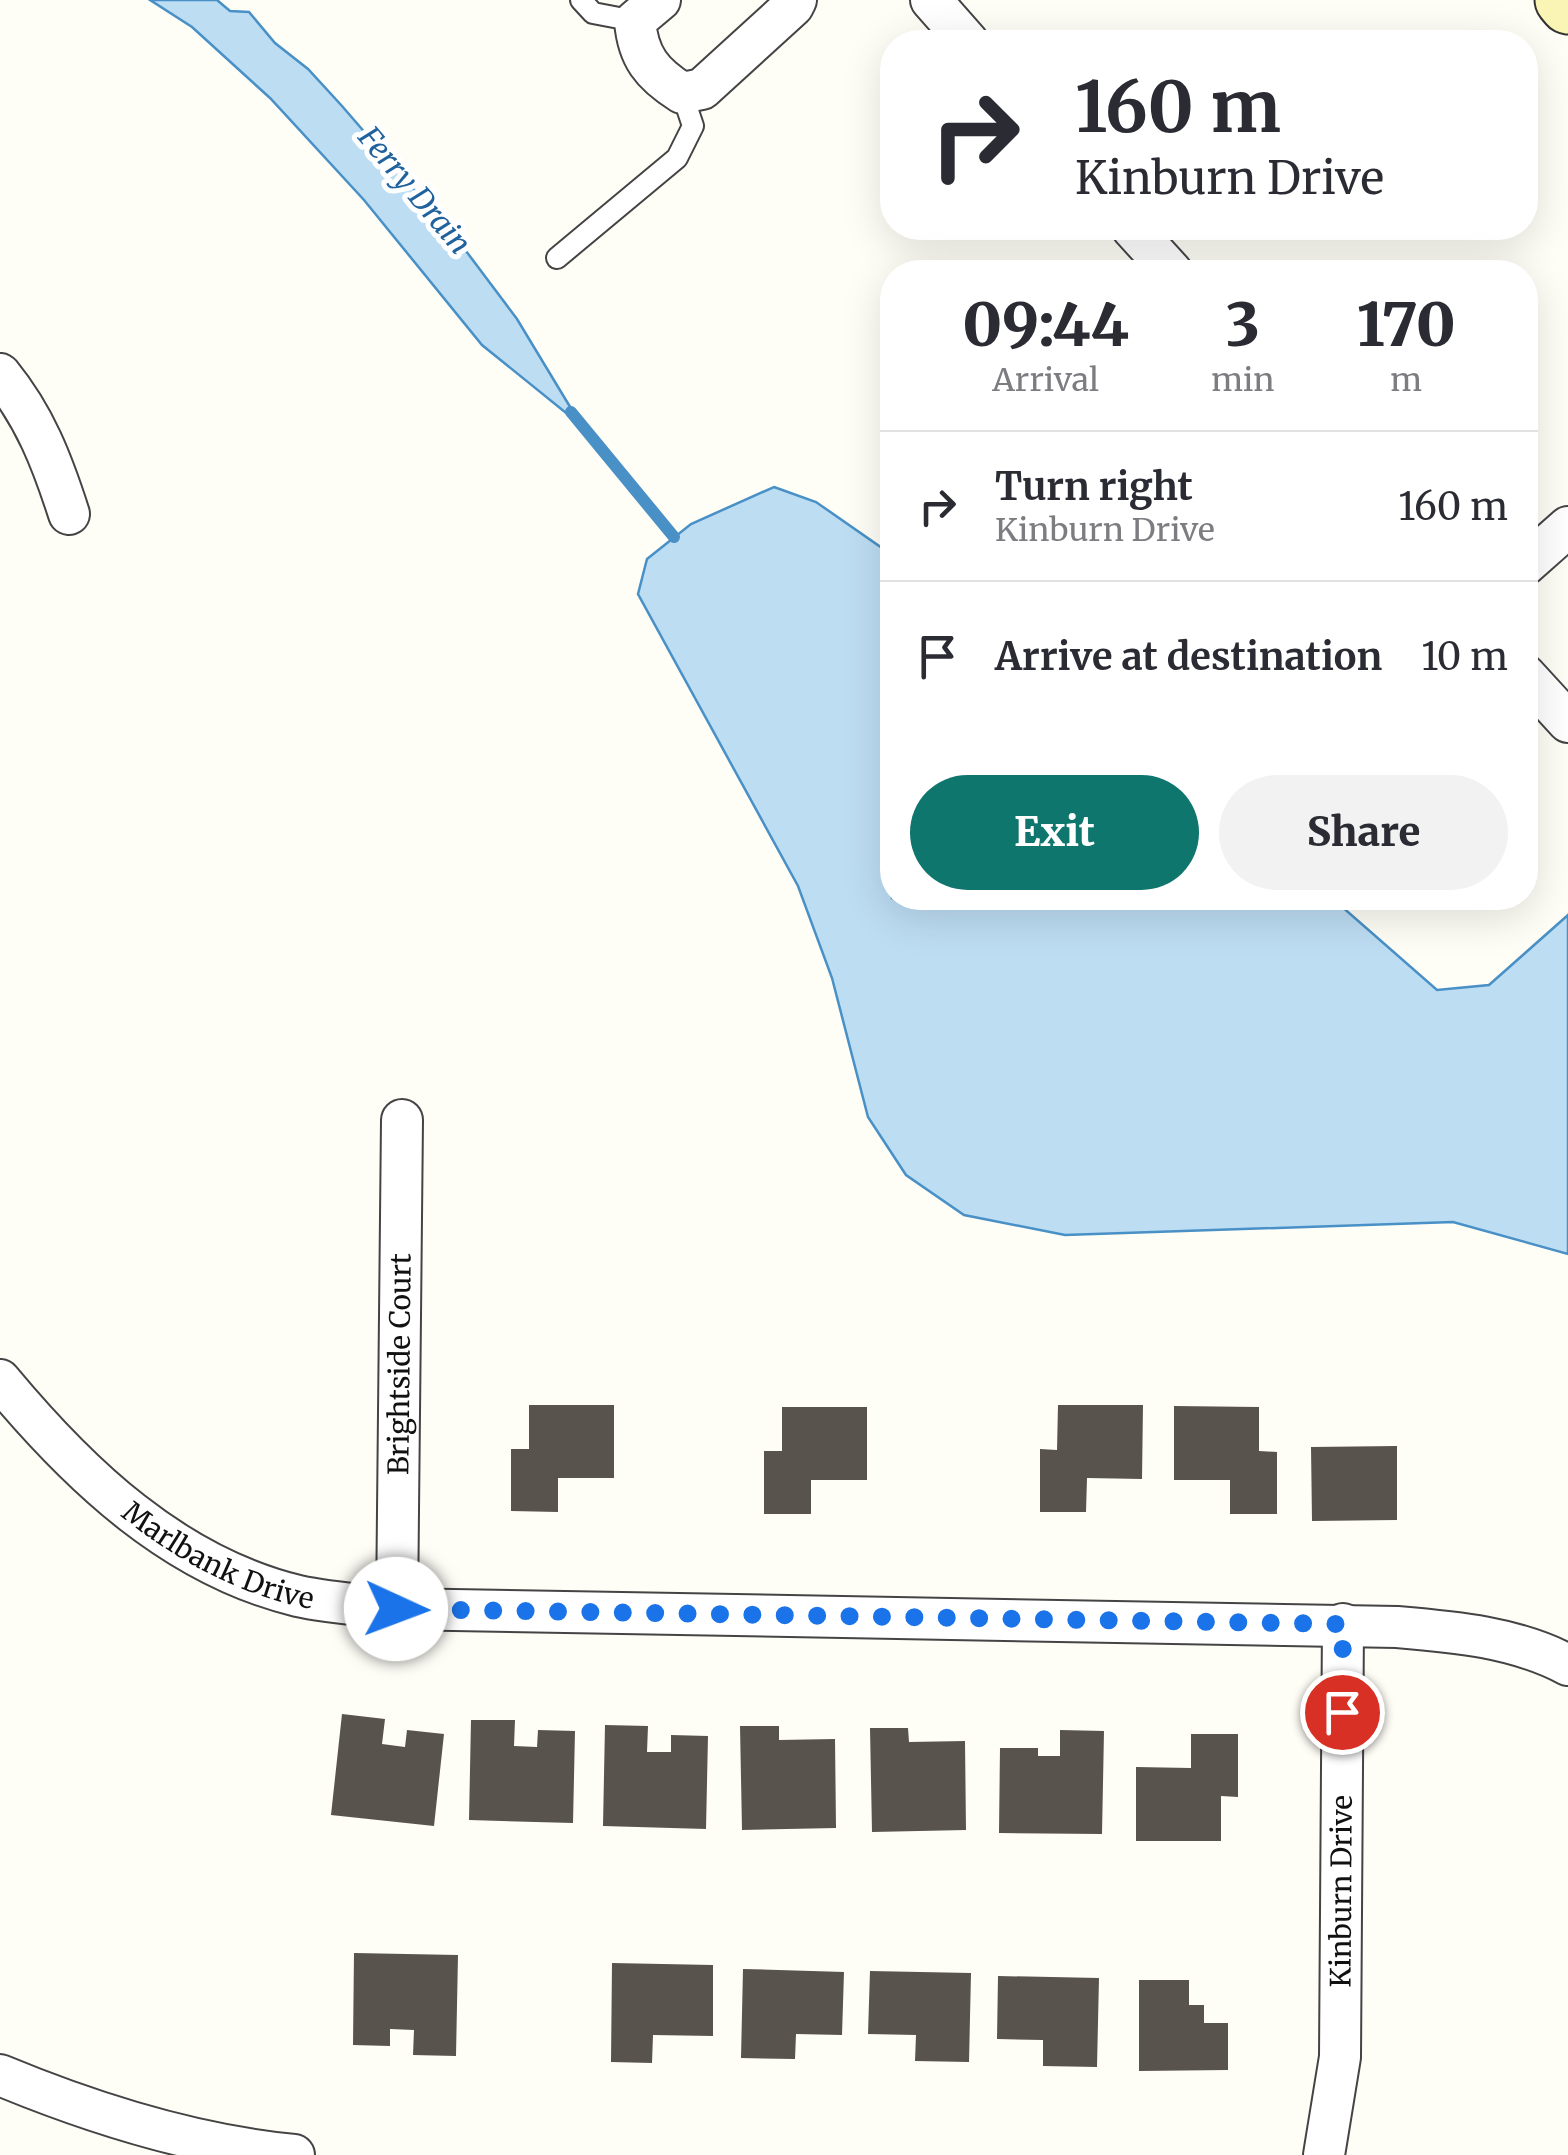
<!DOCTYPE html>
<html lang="en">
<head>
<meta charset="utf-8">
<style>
  body { margin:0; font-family:Merriweather,serif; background:#f2f2f3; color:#2b2b33; height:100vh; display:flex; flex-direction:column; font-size:38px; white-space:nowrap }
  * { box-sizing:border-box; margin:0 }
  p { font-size:32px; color:#7c7c81 }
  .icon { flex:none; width:55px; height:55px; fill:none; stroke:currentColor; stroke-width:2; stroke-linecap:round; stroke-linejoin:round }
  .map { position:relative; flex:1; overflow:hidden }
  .drawer { position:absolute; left:880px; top:260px; width:658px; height:650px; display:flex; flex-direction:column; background:#fff; border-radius:40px; box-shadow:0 10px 40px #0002 }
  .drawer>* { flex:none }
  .banner { position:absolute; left:880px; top:30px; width:658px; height:210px; border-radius:40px; box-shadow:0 10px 40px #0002; background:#fff; color:#2b2b33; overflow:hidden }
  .pin { position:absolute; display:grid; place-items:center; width:85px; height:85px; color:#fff; margin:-42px; border:5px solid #fff; border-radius:50%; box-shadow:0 2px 10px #0007 }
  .me { position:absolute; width:110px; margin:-55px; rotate:92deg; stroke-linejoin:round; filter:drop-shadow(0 0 8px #0008) }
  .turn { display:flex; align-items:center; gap:35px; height:210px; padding:0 30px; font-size:45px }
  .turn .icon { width:130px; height:130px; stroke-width:2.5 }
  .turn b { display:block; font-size:70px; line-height:85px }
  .eta { display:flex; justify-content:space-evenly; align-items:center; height:170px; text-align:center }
  .eta b { font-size:60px; font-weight:800; line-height:70px }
  .primary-button { display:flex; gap:20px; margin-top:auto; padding:20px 30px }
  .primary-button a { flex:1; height:115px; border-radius:60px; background:#0f766e; color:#fff; font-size:40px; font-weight:800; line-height:115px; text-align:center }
  .primary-button a+a { background:#f2f2f3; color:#2b2b33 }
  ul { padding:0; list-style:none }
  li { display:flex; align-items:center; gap:30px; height:150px; padding:0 30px; border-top:2px solid #e1e1e2 }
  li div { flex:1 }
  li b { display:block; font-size:38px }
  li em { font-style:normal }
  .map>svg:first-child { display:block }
  .water { fill:#bdddf3; stroke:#4890c6; stroke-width:2.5 }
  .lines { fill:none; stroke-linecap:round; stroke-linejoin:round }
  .stream { stroke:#4890c6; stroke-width:12 }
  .building { fill:#59534e }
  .lane-casing { stroke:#444; stroke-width:24 }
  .street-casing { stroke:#444; stroke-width:44 }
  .secondary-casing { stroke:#333; stroke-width:59 }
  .lane { stroke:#fff; stroke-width:20 }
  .street { stroke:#fff; stroke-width:40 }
  .secondary { stroke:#faf5b5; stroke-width:55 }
  .route { stroke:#1a73e8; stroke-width:18; stroke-dasharray:0 32.4 }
  .labels { text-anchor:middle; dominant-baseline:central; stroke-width:10; stroke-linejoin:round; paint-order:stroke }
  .street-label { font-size:28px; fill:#111; stroke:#fff }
  .water-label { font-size:30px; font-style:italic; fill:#20629d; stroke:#fff }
</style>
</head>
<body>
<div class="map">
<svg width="1568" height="2155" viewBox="0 0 1568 2155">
  <rect width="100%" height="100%" fill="#fefdf6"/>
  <g class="water">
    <polygon points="150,0 217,0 230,11 249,12 275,43 308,69 342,106 457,239 517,319 581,425 482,345 364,200 270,98 192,27"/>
    <polygon points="774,487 816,502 892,555 892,898 1332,898 1437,990 1489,985 1568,915 1568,1254 1453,1222 1065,1235 964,1215 906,1175 868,1117 832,978 798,886 638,594 647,559 691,524"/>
  </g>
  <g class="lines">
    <polyline class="stream" points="571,412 674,537"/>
  </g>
  <g class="building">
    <polygon points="529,1405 614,1405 614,1478 558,1478 558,1512 511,1511 511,1449 529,1449"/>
    <polygon points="1058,1405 1143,1405 1142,1479 1087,1478 1086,1512 1040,1512 1040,1449 1057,1450"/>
    <polygon points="1174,1406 1259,1407 1259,1451 1277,1452 1277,1514 1230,1514 1230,1480 1174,1480"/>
    <polygon points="782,1407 867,1407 867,1480 811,1480 811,1514 764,1514 764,1451 782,1451"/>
    <polygon points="1397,1446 1397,1520 1312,1521 1311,1447"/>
    <polygon points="342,1714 385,1719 382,1744 405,1747 407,1730 444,1734 434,1826 331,1815"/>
    <polygon points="471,1720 515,1720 514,1746 537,1747 538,1730 575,1731 573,1823 469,1820"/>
    <polygon points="605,1725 648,1726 647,1752 671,1752 671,1735 708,1736 706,1829 603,1826"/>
    <polygon points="740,1726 779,1726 779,1740 835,1739 836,1828 742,1830"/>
    <polygon points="870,1728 908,1728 909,1742 965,1741 966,1830 872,1832"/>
    <polygon points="1060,1730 1104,1731 1102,1834 999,1833 1000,1748 1038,1748 1038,1756 1060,1756"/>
    <polygon points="1191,1734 1238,1734 1238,1797 1221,1796 1221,1841 1136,1841 1136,1767 1191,1768"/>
    <polygon points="354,1953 458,1955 456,2056 413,2055 414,2030 390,2029 390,2046 353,2045"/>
    <polygon points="612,1963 713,1965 713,2036 653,2035 652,2063 611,2062"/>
    <polygon points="743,1969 844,1972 842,2035 796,2034 795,2059 741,2058"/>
    <polygon points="870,1971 971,1973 969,2062 915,2061 916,2035 868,2034"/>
    <polygon points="998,1976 1099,1978 1097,2067 1043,2066 1043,2040 997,2039"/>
    <polygon points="1139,1980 1189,1980 1189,2005 1204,2005 1204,2023 1228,2023 1228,2070 1139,2071"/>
  </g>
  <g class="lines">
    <defs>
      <g id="lane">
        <polyline points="581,0 593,13 635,21"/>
        <polyline points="557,258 677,158 693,126 682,93"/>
      </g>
      <g id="street">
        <path d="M660,0l-25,21c3,36 17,53 47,72l20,-4 91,-83 3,-6"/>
        <polyline points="931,0 968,42"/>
        <polyline points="1132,228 1172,272"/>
        <path d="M0,374c35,43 52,87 69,140"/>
        <polyline points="1525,565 1568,527"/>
        <polyline points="1525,675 1568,722"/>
        <path id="s1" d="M0,1380c79,95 174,186 298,216 32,7 66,9 99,13l1000,18c59,5 118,10 171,38"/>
        <path id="s2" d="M397,1609l5,-489"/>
        <path d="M0,2075c94,39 192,70 294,80"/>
        <path id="s3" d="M1324,2155l16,-98 3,-433"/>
      </g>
      <polyline id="secondary" points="1563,0 1568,6"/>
    </defs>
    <use href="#lane" class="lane-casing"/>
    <use href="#street" class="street-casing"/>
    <use href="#secondary" class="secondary-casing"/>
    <use href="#lane" class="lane"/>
    <use href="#street" class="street"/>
    <use href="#secondary" class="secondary"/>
  </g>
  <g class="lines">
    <polyline class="route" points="396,1609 1343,1624 1342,1712"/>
  </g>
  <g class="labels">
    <g class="street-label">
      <text stroke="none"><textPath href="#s2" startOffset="245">Brightside Court</textPath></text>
      <text stroke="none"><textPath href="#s1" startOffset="285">Marlbank Drive</textPath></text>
      <text stroke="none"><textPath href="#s3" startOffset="265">Kinburn Drive</textPath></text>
    </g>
    <g class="water-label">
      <text transform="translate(415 190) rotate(50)">Ferry Drain</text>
    </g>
  </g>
</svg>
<div class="pin" style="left:1342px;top:1712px;background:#d93025"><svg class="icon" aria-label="arrive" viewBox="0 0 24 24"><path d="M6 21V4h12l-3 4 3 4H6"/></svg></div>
<svg class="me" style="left:396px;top:1609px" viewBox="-20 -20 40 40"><circle r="19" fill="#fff"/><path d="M0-13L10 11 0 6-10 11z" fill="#1a73e8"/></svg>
<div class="banner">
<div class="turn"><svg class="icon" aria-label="right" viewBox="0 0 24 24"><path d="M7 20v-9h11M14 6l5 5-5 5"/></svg><div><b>160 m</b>Kinburn Drive</div></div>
</div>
<section class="drawer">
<div class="eta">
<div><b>09:44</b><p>Arrival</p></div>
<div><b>3</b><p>min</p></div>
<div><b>170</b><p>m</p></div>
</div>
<ul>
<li><svg class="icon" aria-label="right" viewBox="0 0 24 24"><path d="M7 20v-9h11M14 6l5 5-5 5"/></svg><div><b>Turn right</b><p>Kinburn Drive</p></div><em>160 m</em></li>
<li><svg class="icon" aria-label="arrive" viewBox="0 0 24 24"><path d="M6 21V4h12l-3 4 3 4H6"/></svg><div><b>Arrive at destination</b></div><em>10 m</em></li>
</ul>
<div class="primary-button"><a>Exit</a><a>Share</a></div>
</section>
</div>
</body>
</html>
